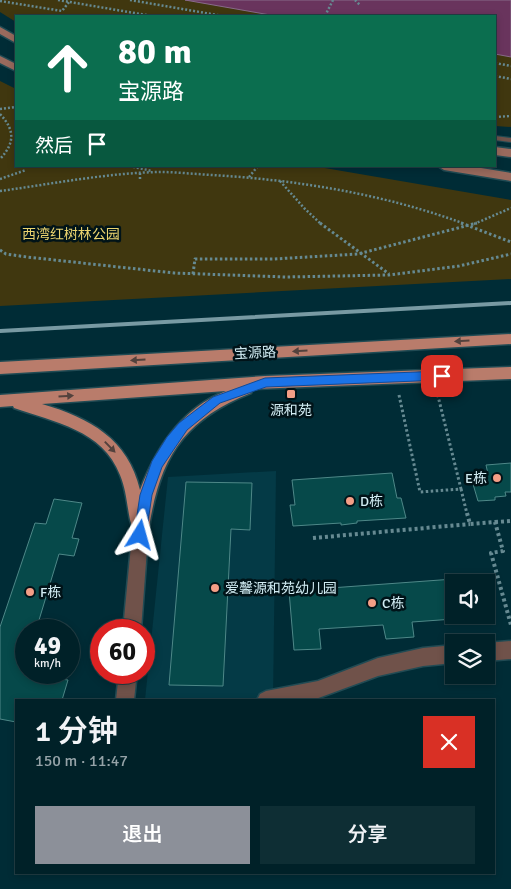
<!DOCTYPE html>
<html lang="zh">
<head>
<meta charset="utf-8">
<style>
  body { margin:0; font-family:Signika,"Noto Sans SC",sans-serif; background:#0e2e34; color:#f1f3f6; height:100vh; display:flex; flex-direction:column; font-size:19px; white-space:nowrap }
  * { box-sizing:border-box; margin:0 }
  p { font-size:16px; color:#95a3a8 }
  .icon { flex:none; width:28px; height:28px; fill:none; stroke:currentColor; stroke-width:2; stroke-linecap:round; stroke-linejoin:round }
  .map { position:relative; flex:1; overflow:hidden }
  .details { position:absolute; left:15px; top:699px; width:480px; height:175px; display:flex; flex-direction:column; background:#002128; border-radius:0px; box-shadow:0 2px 8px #0003,0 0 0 1px #223e45 }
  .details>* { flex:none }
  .guide { position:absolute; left:15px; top:15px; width:481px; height:152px; border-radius:0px; box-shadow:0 2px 8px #0003,0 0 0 1px #223e45; background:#0b6e4f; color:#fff; overflow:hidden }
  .controls { position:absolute; left:445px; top:574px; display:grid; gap:10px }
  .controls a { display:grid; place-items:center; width:50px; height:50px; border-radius:0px; background:#002128; box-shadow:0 2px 8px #0003,0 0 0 1px #223e45; font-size:25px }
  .speed { position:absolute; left:15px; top:619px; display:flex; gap:10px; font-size:25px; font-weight:700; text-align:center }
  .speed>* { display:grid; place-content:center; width:65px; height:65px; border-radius:50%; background:#002128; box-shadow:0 2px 8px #0003,0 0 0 1px #223e45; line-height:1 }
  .speed small { font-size:12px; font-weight:400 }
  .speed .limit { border:8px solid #d22; background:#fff; color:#111 }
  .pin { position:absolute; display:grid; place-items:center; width:42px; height:42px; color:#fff; margin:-21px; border-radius:10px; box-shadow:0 2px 8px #0006 }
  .me { position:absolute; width:55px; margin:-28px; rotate:8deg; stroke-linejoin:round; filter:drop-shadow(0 0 4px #0008) }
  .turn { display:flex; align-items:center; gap:18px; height:105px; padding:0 20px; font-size:22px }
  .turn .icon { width:65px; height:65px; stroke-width:2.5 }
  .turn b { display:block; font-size:35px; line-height:42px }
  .then { display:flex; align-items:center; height:48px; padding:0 20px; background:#0003; gap:10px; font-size:19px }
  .round { display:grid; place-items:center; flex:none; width:52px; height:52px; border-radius:0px; background:#0e2e34 }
  .overview { display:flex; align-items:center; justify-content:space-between; height:85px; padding:0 20px }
  h1 { font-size:30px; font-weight:600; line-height:38px }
  .button { display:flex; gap:10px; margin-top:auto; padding:10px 20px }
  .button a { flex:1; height:58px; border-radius:0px; background:#8c9099; color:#fff; font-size:20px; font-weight:600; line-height:58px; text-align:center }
  .button a+a { background:#0e2e34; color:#f1f3f6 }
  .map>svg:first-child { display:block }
  .built { fill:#043a46 }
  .green { fill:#40370f }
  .water { fill:#69345d; stroke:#886b8a }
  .building { fill:#06494a; stroke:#4e8888 }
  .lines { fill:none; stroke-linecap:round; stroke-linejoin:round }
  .lane-casing { stroke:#214b54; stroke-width:2 }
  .street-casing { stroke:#214b54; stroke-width:3 }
  .secondary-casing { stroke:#214b54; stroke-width:3 }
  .primary-casing { stroke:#214b54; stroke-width:3 }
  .path-far2 { stroke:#668a92; stroke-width:2.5; stroke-dasharray:2 2; stroke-linecap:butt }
  .path-far1 { stroke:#668a92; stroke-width:3; stroke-dasharray:2.5 2.5; stroke-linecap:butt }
  .path { stroke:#668a92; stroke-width:4; stroke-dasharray:3 3; stroke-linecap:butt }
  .lane { fill:#70524a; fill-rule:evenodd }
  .street { fill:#70524a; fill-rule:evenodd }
  .secondary { fill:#996a5d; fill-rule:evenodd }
  .primary { fill:#b97c6b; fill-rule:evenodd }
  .rail { stroke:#789aa3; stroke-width:4 }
  .oneway { fill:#53423d }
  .route { fill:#1a73e8; stroke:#114b97 }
  .poi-dot { fill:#f49e86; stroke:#001318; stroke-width:2 }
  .labels { text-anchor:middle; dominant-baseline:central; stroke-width:5; stroke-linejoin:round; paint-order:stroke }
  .park-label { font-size:14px; fill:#ebd46f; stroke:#001318 }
  .street-label { font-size:14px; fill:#d1ecf3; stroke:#001318 }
  .poi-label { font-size:14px; fill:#d1ecf3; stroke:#001318; text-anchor:start }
</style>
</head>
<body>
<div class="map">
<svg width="511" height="889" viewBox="0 0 511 889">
  <rect width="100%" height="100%" fill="#002c36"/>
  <polygon class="built" points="276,471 273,700 145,700 168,477"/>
  <g class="green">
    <polygon points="0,0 333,0 427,16 16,16 16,22 0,12"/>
    <polygon points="495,28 511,31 511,127 495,126"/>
    <polygon points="0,81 16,89 16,166 313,166 511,200 511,279 0,306"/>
  </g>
  <polygon class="water" points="185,0 511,0 511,57 495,54 495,16 276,16"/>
  <g class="building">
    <polygon points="511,463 511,492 505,492 506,496 495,497 495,500 478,501 473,484 485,483 482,474 488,474 486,465"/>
    <polygon points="392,473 397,498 401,498 406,518 357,521 357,523 341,525 341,523 293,526 290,505 295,505 292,480"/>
    <polygon points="186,482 252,483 250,530 231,529 223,686 169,685"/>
    <polygon points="54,499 82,503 72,538 79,539 74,556 59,554 36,630 26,630 26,672 40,672 39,676 68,680 62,700 16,700 16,722 0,719 0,627 35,523 46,524"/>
    <polygon points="454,579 454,619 412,622 414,637 386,639 383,625 319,629 321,649 294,650 289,591"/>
  </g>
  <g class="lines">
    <defs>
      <polygon id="lane" points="495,136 511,138 511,142 495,140"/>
      <g id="street">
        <polygon points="140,528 146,530 148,535 141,630 123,630 132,535 134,530"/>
        <polygon points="511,641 511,659 486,661 486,643"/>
        <polygon points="454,645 454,663 423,666 378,676 313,700 257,700 260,694 266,691 318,681 378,658 423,648"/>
        <polygon points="119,672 137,672 134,700 116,700"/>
      </g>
      <g id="secondary">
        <polygon points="0,27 16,36 16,43 0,34"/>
        <polygon points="0,56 16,64 16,71 0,63"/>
        <polygon points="495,147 511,149 511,157 495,155"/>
        <polygon points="438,166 469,166 511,173 511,181 444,170"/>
      </g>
      <g id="primary">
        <polygon points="511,334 511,344 0,374 0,362"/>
        <path d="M511,367v12l-258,10 -2,4c-71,28 -93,69 -103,142l-2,5 -6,2 -6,-2c-3,-7 -1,-13 -4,-20 -3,-15 -4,-31 -10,-45 -17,-45 -66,-53 -106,-67l-1,-2 -13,1v-12l265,-19zM226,391c-44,17 -70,57 -86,99 -12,-51 -50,-72 -98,-86z"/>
      </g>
    </defs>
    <use href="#lane" class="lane-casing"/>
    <use href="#street" class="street-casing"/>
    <use href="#secondary" class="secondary-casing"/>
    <use href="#primary" class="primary-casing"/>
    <g class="path-far2">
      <polyline points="58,0 152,16"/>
      <polyline points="130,0 223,16"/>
      <polyline points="355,0 360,5"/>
      <polyline points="0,1 62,11 69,2"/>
      <polyline points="325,16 333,0"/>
      <polyline points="495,63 511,66"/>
      <polyline points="495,76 511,79"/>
      <polyline points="0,109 16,107"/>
      <path d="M0,114c15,16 15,29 0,45"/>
      <polyline points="495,117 511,116"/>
      <polyline points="129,166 152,171"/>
      <polyline points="140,173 140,181"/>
      <polyline points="249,177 258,166"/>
      <polyline points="0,179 26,170"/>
      <polyline points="280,181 304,208 321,224"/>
      <path d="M0,191c52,-7 106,-18 159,-19 17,0 35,2 53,3 85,5 172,19 253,49"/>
      <polyline points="474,224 511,208"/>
    </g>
    <g class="path-far1">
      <polyline points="320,223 389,274"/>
      <polyline points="461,223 511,242"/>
      <polyline points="0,250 6,254 27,257 174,273 286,277 389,275 459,266 511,254"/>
      <polyline points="193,274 195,259 274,259 358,254 477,223"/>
      <polyline points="399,395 420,492 461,489 437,392"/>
      <polyline points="461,489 467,514"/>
    </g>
    <g class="path">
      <polyline points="467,513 470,524 495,522 503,551 491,553 511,625"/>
      <polyline points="495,522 511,521"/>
      <polyline points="313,538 470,524"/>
    </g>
    <use href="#lane" class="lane"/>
    <use href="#street" class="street"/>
    <use href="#secondary" class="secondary"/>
    <use href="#primary" class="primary"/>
    <polyline class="rail" points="0,331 511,303"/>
  </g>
  <defs><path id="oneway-solid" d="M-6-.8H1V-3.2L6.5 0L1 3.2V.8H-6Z" transform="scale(1.25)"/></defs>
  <g class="oneway">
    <use href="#oneway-solid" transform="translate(462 341) rotate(177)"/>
    <use href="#oneway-solid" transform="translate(300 351) rotate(177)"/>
    <use href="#oneway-solid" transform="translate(138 360) rotate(177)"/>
    <use href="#oneway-solid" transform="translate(66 396) rotate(-4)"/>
    <use href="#oneway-solid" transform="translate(110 447) rotate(46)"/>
  </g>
  <polygon class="route" points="442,371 447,376 442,380 266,387 220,403 187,430 162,467 152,495 146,535 145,539 140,541 136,539 134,535 140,495 152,461 167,437 179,423 213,397 265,378"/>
  <g class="poi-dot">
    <rect x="286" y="389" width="10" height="10" rx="2.5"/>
    <circle cx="497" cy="478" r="5"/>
    <circle cx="350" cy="501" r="5"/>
    <circle cx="215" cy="588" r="5"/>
    <circle cx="30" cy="592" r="5"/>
    <circle cx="372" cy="603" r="5"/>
  </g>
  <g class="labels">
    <g class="park-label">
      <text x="71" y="234">西湾红树林公园</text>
    </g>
    <g class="street-label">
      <text transform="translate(255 353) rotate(-3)">宝源路</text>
    </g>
    <g class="poi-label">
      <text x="291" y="410" text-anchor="middle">源和苑</text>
      <text x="487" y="478" text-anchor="end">E栋</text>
      <text x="360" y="501">D栋</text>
      <text x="225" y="588">爱馨源和苑幼儿园</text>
      <text x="40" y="592">F栋</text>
      <text x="382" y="603">C栋</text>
    </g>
  </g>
</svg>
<div class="controls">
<a><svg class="icon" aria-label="sound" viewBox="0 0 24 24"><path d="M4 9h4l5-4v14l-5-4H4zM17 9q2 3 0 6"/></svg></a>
<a><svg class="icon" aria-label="layers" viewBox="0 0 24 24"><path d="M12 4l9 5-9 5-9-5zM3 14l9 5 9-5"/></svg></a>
</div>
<div class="speed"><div>49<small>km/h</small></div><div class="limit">60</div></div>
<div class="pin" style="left:442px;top:376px;background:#d93025"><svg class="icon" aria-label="arrive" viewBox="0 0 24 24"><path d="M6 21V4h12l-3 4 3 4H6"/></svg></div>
<svg class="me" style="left:140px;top:535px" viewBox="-20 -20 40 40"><path d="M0-17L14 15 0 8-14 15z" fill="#1a73e8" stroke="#fff" stroke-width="4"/></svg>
<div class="guide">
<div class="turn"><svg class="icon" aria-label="ahead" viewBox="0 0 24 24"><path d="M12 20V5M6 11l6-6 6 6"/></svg><div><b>80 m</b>宝源路</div></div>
<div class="then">然后<svg class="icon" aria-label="arrive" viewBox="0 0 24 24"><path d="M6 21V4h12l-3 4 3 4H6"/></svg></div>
</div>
<section class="details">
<div class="overview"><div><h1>1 分钟</h1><p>150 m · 11:47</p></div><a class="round" style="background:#d93025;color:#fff"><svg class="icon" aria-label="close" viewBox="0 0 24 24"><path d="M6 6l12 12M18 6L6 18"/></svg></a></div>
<div class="button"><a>退出</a><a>分享</a></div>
</section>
</div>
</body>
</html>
